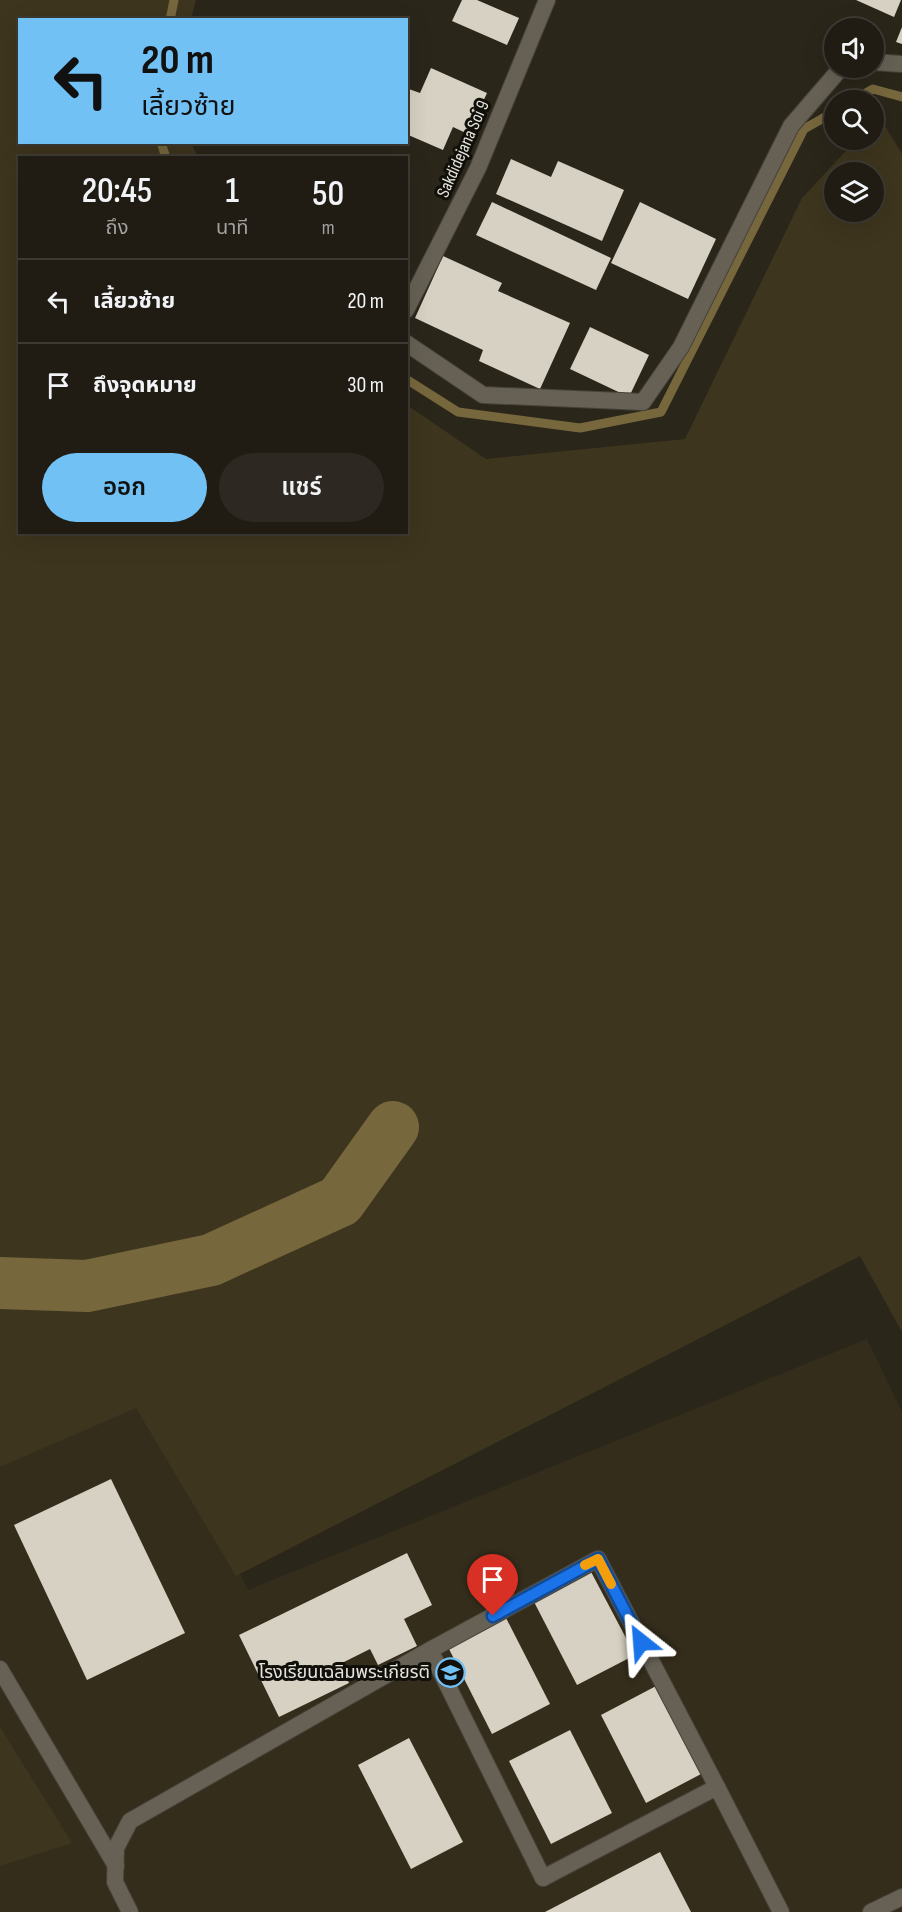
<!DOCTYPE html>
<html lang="th">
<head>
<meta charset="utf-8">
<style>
  body { margin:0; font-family:"Sofia Sans Condensed","Noto Sans Thai",sans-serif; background:#2d2922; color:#f1f3f6; height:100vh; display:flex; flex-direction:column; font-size:22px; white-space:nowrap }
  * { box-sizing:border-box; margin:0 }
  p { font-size:20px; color:#a2a1a0 }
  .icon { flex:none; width:33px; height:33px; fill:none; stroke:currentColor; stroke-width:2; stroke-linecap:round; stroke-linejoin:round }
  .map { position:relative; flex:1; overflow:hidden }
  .drawer { position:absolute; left:18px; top:156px; width:390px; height:378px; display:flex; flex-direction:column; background:#201c14; border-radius:0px; box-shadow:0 6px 24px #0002,0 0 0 2px #3d3a34 }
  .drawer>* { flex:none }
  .hud { position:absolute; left:18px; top:18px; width:390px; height:126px; border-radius:0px; box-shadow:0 6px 24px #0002,0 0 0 2px #3d3a34; background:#71c1f5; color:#111; overflow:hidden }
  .buttons { position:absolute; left:824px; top:18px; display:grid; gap:12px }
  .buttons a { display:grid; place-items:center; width:60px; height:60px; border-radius:50%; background:#201c14; box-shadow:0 6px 24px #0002,0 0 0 2px #3d3a34; font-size:30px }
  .pin { position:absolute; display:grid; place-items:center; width:51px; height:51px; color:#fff; margin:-62px -26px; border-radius:50% 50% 50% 0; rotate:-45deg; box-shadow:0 0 6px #0007 }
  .pin .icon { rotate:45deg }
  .me { position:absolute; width:66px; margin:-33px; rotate:332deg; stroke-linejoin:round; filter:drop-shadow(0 0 4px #0008) }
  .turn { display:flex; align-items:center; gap:21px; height:126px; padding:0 24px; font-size:27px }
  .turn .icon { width:78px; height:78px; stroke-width:2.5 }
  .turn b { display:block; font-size:42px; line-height:51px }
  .eta { display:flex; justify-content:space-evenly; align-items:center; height:102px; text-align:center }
  .eta b { font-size:36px; font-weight:600; line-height:42px }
  .action { display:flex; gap:12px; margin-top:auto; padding:12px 24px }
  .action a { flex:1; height:69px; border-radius:36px; background:#71c1f5; color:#111; font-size:24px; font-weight:600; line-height:69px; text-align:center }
  .action a+a { background:#2d2922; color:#f1f3f6 }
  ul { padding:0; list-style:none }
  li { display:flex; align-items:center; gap:18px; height:84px; padding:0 24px; border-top:2px solid #3d3a34 }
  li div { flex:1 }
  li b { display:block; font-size:22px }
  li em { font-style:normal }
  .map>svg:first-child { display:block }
  .built { fill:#342d1c }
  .green { fill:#3e351e; fill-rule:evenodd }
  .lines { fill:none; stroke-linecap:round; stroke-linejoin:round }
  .stream { stroke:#77673d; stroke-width:9 }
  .river { stroke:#77673d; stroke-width:52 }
  .building { fill:#d7d1c3 }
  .service-casing { stroke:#464239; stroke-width:18 }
  .minor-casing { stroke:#464239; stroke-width:18 }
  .service { stroke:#666154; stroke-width:16 }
  .minor { stroke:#666154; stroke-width:16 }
  .route-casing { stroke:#114b97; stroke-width:15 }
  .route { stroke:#1a73e8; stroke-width:10 }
  .slow { stroke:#f59e0b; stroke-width:10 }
  .labels { text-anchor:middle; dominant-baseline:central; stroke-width:6; stroke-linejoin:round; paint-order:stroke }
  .street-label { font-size:18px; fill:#e7e4dd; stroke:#110f0a }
  .poi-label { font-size:18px; fill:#e7e4dd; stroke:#110f0a; text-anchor:end }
</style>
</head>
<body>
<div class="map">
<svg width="902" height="1912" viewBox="0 0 902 1912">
  <rect width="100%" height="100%" fill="#2a261a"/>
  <polygon class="built" points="867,1339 902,1412 902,1912 0,1912 0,1449 150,1384 248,1590"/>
  <g class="green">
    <path d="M0,0h196l-5,19 -171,1v122l171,1 7,14 -178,1v374h386l1,-127 79,54 199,-20 117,-241 54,-58h17v-18l6,-6 23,38v1178l-42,-76 -624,320 -100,-168 -136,59zM834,172h39v40h-39z"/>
    <polygon points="0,1727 72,1843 0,1866"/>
  </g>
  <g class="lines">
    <g class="stream">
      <polyline points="170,20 174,0"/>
      <polyline points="854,100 873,89 902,97"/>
      <polyline points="161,142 166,158"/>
      <polyline points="406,379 458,412 580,428 661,412 804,129 834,112"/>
    </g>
    <polyline class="river" points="0,1283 87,1286 211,1260 340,1201 393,1127"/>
  </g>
  <g class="building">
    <polygon points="462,0 477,0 519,18 507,45 452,21"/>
    <polygon points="856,0 901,0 894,17"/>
    <polygon points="902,27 902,44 896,42"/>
    <polygon points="431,68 487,93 468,134 453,127 443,150 406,134 406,88 420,93"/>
    <polygon points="511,159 551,177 558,161 624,190 602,241 496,194"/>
    <polygon points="492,202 611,258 596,290 476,235"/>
    <polygon points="640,202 716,239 688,299 611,263"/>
    <polygon points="443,256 502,283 498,291 570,323 540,389 479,361 483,350 415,318"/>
    <polygon points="590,327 649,355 629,397 570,369"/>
    <polygon points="111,1479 185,1633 87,1680 14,1525"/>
    <polygon points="407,1553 432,1605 404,1619 417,1646 378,1665 370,1649 340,1664 349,1683 279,1717 239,1635"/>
    <polygon points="589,1568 635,1655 577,1685 532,1598"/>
    <polygon points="505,1616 550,1704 492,1734 448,1647"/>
    <polygon points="658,1685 703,1773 646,1803 601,1715"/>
    <polygon points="570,1730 612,1813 551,1844 509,1761"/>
    <polygon points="409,1738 463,1842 411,1869 358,1765"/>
    <polygon points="660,1852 691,1912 545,1912"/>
  </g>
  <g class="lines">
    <defs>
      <g id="service">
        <polyline points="430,1650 543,1878"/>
        <polyline points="0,1669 116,1866"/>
        <polyline points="130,1912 115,1882 116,1848 130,1821 430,1650 598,1559 717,1787"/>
        <polyline points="871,1912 902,1897"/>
      </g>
      <g id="minor">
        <polyline points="873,62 902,64"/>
        <polyline points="406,310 478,168 547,0"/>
        <polyline points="406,343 483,395 643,402 681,347 791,126 841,68"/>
        <polyline points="543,1878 717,1787 781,1912"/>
      </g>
    </defs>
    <use href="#service" class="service-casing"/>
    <use href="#minor" class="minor-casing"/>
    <use href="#service" class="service"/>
    <use href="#minor" class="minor"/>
  </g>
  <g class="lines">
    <defs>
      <polyline id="route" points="493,1616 598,1559 641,1642"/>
    </defs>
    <use href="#route" class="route-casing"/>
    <use href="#route" class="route"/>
    <polyline class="slow" points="585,1565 598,1559 611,1584"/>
  </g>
  <defs>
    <symbol id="school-ring" viewBox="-11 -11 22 22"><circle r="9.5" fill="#110f0a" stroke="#71c1f5" stroke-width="1.5"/><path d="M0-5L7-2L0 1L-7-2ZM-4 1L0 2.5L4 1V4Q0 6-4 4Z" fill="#71c1f5"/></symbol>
  </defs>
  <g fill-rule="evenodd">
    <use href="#school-ring" x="434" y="1656" width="33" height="33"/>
  </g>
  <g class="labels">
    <g class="street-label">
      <text transform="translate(463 149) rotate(-66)">Sakdidejana Soi 9</text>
    </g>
    <g class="poi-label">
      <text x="430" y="1672">โรงเรียนเฉลิมพระเกียรติ</text>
    </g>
  </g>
</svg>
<div class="buttons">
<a><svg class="icon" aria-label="sound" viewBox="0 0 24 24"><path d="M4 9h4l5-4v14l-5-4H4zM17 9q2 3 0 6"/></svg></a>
<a><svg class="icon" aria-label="search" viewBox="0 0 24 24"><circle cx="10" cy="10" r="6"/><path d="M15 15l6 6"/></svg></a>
<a><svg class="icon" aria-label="layers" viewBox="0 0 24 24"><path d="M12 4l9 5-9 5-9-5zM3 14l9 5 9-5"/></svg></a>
</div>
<div class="pin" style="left:493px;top:1616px;background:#d93025"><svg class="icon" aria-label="arrive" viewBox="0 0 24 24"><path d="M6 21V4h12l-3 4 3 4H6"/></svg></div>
<svg class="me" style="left:641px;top:1642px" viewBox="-20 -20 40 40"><path d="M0-17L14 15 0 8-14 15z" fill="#1a73e8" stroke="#fff" stroke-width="4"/></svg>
<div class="hud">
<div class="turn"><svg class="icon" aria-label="left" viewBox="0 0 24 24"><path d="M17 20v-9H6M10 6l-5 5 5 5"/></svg><div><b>20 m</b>เลี้ยวซ้าย</div></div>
</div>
<section class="drawer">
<div class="eta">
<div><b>20:45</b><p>ถึง</p></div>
<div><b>1</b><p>นาที</p></div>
<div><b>50</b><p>m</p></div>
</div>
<ul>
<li><svg class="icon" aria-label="left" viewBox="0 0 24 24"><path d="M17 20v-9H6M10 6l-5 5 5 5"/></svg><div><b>เลี้ยวซ้าย</b></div><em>20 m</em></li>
<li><svg class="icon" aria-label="arrive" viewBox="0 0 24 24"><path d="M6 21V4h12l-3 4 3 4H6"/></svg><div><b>ถึงจุดหมาย</b></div><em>30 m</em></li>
</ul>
<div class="action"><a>ออก</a><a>แชร์</a></div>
</section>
</div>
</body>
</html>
